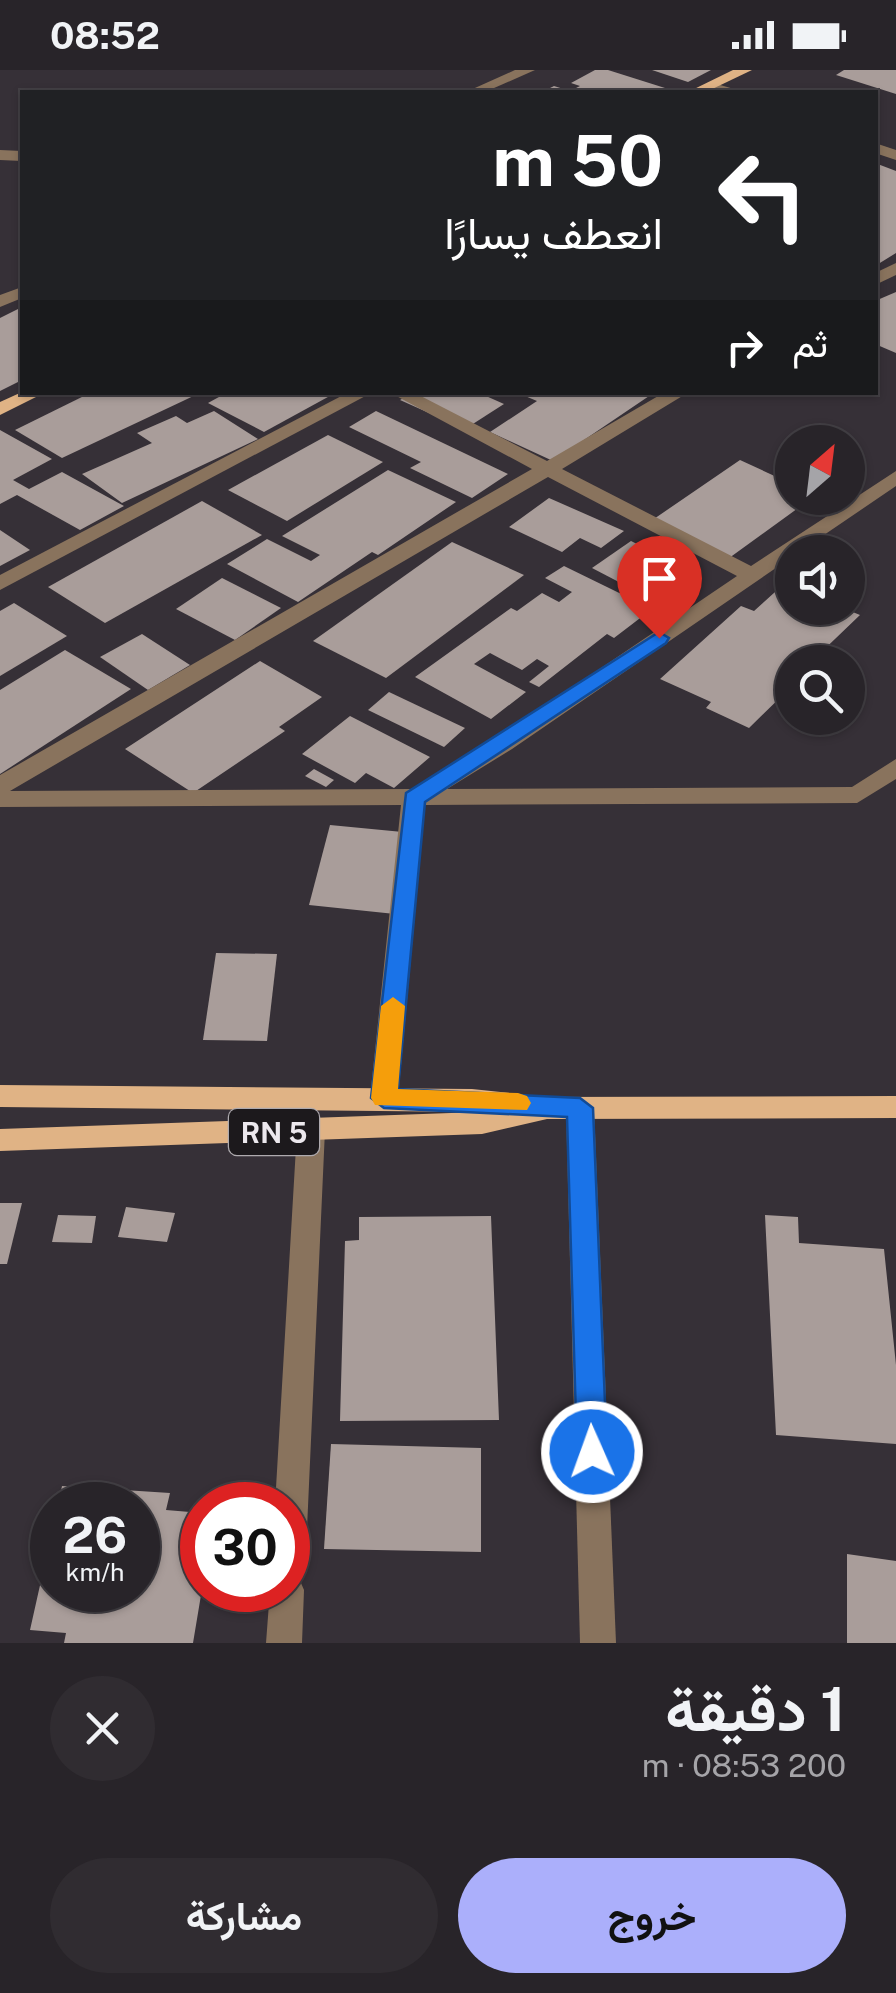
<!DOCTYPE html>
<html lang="ar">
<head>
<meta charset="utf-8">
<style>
  body { margin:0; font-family:"Public Sans",Vazirmatn,sans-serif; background:#302c31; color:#f1f3f6; direction:rtl; height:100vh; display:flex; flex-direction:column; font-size:38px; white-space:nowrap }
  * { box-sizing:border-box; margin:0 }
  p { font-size:32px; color:#a5a4a8 }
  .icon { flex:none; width:55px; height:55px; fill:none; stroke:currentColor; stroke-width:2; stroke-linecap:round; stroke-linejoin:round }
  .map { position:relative; height:1573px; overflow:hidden; direction:ltr }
  .sheet { display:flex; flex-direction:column; background:#282429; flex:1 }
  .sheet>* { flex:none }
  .top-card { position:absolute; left:20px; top:20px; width:858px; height:305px; border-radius:0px; box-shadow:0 2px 8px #0004,0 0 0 2px #444146; direction:rtl; background:#202124; color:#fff; overflow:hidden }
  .needle { width:65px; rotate:28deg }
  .controls { position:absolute; left:775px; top:355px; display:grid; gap:20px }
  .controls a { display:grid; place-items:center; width:90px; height:90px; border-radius:50%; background:#282429; box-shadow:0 2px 8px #0004,0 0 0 2px #444146; font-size:50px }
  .speed { position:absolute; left:30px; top:1412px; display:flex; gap:20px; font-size:50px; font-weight:700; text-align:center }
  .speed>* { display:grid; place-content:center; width:130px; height:130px; border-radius:50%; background:#282429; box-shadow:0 2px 8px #0004,0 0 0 2px #444146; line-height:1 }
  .speed small { font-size:25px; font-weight:400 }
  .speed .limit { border:15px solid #d22; background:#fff; color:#111 }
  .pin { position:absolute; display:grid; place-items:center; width:85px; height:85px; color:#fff; margin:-102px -42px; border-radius:50% 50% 50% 0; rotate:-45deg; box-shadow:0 0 10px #0007 }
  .pin .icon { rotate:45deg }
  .me { position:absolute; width:110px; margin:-55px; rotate:358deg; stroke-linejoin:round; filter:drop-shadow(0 0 8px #0008) }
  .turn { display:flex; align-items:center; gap:35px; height:210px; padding:0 50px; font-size:45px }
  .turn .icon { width:130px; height:130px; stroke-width:2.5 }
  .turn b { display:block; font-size:70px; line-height:85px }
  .then { display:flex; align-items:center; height:95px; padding:0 50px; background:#0003; gap:20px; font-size:38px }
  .round { display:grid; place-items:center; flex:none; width:105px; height:105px; border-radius:52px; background:#302c31 }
  .head { display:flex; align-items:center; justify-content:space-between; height:170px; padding:0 50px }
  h1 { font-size:60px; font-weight:700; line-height:75px }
  .cta { display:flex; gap:20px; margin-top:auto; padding:20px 50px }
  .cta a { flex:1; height:115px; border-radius:60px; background:#abaffb; color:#111; font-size:40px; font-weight:700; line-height:115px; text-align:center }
  .cta a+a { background:#302c31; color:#f1f3f6 }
  .status { display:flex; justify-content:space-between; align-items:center; height:70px; padding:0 50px; background:#282429; direction:ltr }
  .status svg { height:28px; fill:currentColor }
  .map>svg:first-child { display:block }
  .building { fill:#a99d9a }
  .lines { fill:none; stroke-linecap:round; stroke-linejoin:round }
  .minor { fill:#89735d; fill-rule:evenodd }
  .major { fill:#e0b385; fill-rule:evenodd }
  .route { fill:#1a73e8; stroke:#114b97; stroke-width:2.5 }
  .slow { fill:#f59e0b }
  .labels { text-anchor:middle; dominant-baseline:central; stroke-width:10; stroke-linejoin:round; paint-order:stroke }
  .shield { fill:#1c191c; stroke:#aeaaae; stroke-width:2.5 }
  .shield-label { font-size:28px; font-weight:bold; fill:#ece8ed }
</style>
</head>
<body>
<div class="status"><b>08:52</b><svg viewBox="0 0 49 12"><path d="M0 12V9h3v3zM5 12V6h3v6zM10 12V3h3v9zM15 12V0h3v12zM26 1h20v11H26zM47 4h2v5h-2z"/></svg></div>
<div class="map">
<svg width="896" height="1573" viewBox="0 0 896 1573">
  <rect width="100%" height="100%" fill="#363037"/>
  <g class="building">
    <polygon points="595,0 608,0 665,18 657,22 542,22 554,16 570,21 580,16 571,13"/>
    <polygon points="652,0 711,0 688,12"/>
    <polygon points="844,0 896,0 896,24 836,5"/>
    <polygon points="875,93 896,101 896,183 875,196 875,146 880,143 875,141"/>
    <polygon points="896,222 896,283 875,274 875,231"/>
    <polygon points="22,237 22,310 0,321 0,248"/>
    <polygon points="92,322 202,322 62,388 15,360"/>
    <polygon points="228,322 337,322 264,362 208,333"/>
    <polygon points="413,322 477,322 504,334 465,359 400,330"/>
    <polygon points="531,322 655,322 553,391 490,362 537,331 525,326"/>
    <polygon points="214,341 258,369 122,433 82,404 152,373 137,363 176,346 187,353"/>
    <polygon points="376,341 508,404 472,428 410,398 421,392 349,357"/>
    <polygon points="0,360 52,389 13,410 29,419 62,402 124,436 80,460 17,425 0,434"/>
    <polygon points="328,365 383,392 287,451 228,420"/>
    <polygon points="740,390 792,414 792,428 812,428 725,491 648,453"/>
    <polygon points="388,400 456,432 378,485 372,482 298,532 227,494 267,469 311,491 320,485 282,466"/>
    <polygon points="549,428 624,461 601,478 580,468 562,482 509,457"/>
    <polygon points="202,431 262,465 105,553 48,517"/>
    <polygon points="0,460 30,480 0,496"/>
    <polygon points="631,471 701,506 661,534 592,498"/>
    <polygon points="452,472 524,505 386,608 313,571"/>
    <polygon points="564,496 652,539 614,568 607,564 539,617 529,612 549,596 537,589 522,600 490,583 474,594 526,622 491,649 415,607 511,538 517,541 542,523 559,532 572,522 545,508"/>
    <polygon points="222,508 281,538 235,570 176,539"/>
    <polygon points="785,513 792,516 792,538 843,538 860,545 811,592 792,592 792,616 749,658 706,638 711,632 660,609 741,536 754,541"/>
    <polygon points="14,533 67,566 0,606 0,541"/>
    <polygon points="142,564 190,595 148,620 100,587"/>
    <polygon points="65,580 131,619 0,704 0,620"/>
    <polygon points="260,591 322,627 279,657 285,661 193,723 125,679"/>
    <polygon points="389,622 465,658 444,677 368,640"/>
    <polygon points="350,646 430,687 394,718 366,703 355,713 302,684"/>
    <polygon points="314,699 334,710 326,717 305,706"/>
    <polygon points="330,755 413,763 395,844 309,835"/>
    <polygon points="216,883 277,884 267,971 203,970"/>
    <polygon points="0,1133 22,1133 7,1194 0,1194"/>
    <polygon points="126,1137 175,1143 167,1172 118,1167"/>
    <polygon points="58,1145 96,1146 92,1173 52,1172"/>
    <polygon points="765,1145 798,1147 799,1173 884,1179 896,1295 896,1374 776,1365"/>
    <polygon points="491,1146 499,1350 340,1351 345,1171 359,1170 359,1147"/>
    <polygon points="331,1374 481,1378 481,1482 324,1479"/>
    <polygon points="62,1416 170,1423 166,1440 202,1443 202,1519 193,1573 64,1573 66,1563 30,1560 51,1466 52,1520 138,1520 138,1435 58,1435"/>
    <polygon points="847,1484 896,1491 896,1573 847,1573"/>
  </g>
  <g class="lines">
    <g class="minor">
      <polygon points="515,0 535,0 485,22 466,22"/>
      <polygon points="710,12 734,19 736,22 705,19 703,16"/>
      <polygon points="875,73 896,80 896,90 875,83"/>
      <polygon points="0,80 22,81 22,91 0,90"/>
      <polygon points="896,193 896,205 875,215 875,203"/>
      <polygon points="22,217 22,228 0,237 0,225"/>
      <polygon points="349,322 373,322 0,520 0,505"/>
      <path d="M389,322h24l134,69 118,-69h24l-127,77 189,97 145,-95v15l-97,66h-7v5l-280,192 -65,40 405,-2 44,-28v20l-39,24 -432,2 -27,293 -4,8 -10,3 -10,-3 -4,-8 31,-293 -401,2v-32l532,-306zM548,407l189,99 -241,163 -85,50 -401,2z"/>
      <polygon points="580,1027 590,1030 594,1038 616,1573 580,1573 566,1038 570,1030"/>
      <polygon points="311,1049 321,1052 325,1060 305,1503 301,1513 304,1520 302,1573 266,1573 270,1520 288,1520 288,1435 275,1435 297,1060 301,1052"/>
    </g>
    <g class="major">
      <polygon points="733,0 752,0 706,22 688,22"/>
      <polygon points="22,322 46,322 0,345 0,332"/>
      <polygon points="0,1015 472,1019 546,1027 896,1026 896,1048 547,1049 482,1064 0,1081 0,1059 479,1042 0,1037"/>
    </g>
  </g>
  <polygon class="route" points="659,562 669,568 666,573 425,732 398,1019 580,1028 593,1038 607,1382 602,1391 592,1395 581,1391 577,1382 567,1047 384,1038 371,1028 406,723"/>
  <polygon class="slow" points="393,927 405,936 398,1019 518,1023 527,1026 531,1033 527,1040 375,1035 371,1028 381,936"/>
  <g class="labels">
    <rect class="shield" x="229" y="1039" width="90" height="46" rx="8"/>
    <g class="shield-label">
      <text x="274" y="1062">RN 5</text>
    </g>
  </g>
</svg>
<div class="controls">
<a><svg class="needle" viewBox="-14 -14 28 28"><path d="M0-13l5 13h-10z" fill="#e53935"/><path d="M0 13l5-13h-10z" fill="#a5a4a8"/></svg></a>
<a><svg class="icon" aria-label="sound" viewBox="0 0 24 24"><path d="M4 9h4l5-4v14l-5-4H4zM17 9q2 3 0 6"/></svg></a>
<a><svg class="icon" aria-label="search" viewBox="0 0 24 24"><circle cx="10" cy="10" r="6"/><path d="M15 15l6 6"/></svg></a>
</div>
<div class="speed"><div>26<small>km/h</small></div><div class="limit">30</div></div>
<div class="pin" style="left:659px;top:568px;background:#d93025"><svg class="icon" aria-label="arrive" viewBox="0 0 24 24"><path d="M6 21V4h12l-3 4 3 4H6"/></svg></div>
<svg class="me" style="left:592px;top:1382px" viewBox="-20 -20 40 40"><circle r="17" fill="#1a73e8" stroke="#fff" stroke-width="3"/><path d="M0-11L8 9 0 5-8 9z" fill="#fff"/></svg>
<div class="top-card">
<div class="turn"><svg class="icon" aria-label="left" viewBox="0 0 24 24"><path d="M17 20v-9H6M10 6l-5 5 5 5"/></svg><div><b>50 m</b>انعطف يسارًا</div></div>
<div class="then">ثم<svg class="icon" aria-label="right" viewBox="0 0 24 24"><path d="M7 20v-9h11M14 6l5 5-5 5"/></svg></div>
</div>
</div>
<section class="sheet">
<div class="head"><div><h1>1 دقيقة</h1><p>200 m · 08:53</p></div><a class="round"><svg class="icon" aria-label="close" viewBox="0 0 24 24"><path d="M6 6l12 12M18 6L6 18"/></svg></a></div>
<div class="cta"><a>خروج</a><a>مشاركة</a></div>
</section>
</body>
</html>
